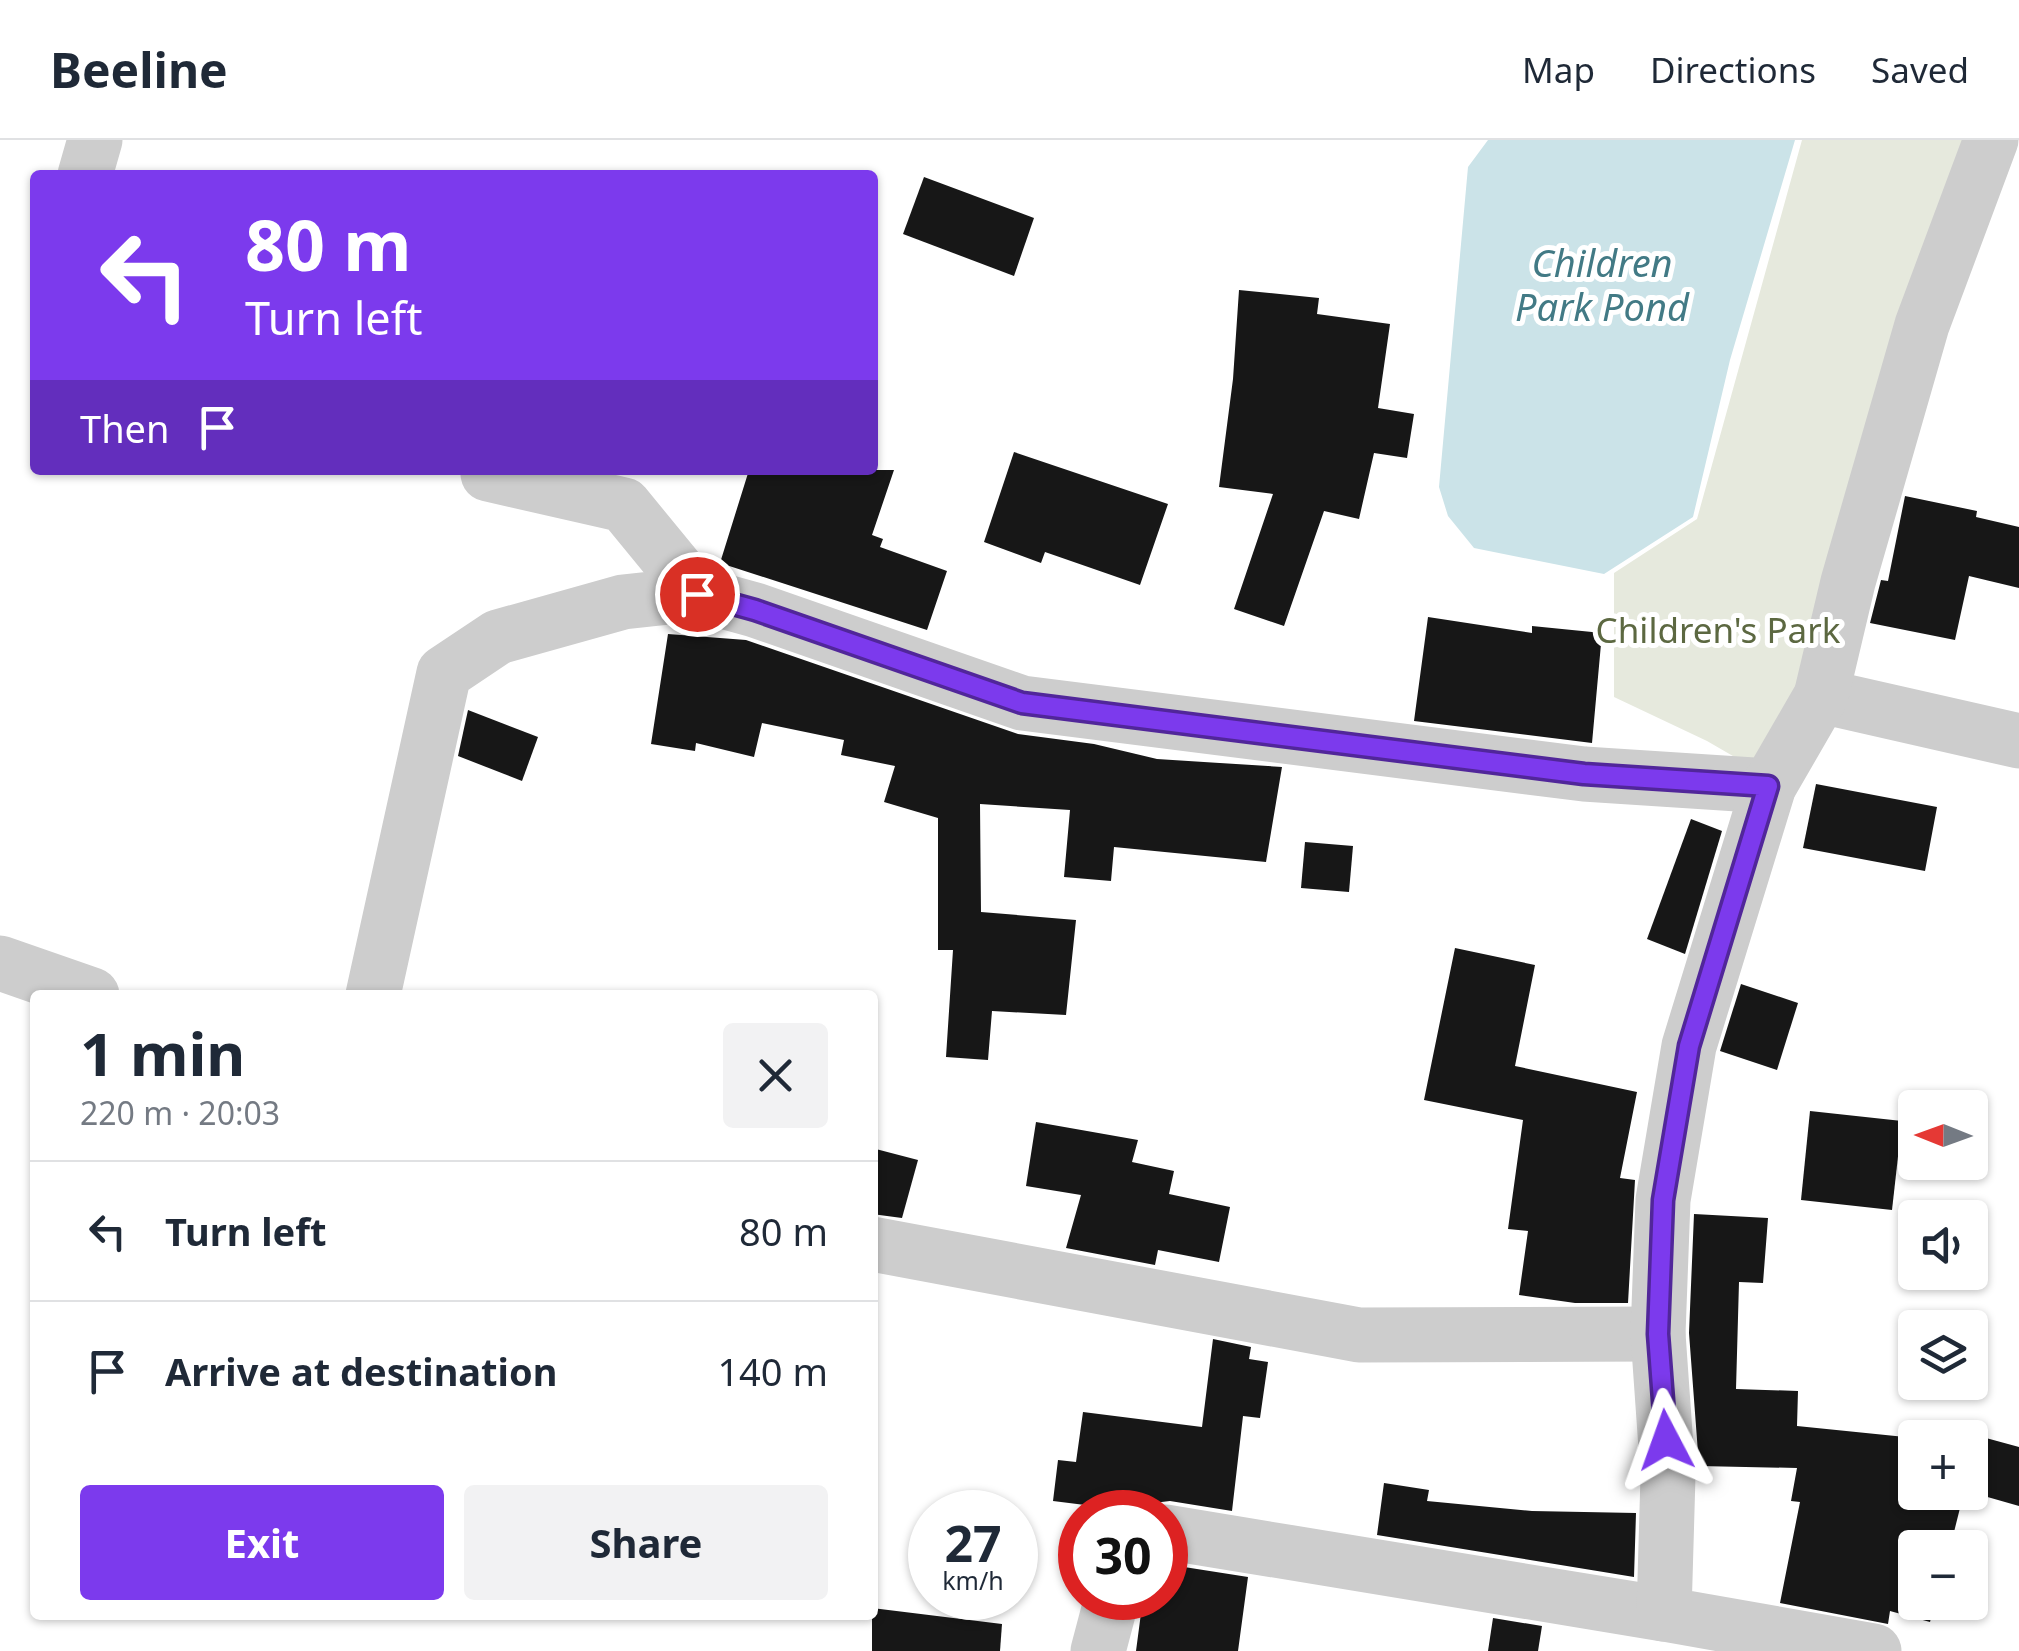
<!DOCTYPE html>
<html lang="en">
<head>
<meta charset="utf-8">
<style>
  body { margin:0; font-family:"Noto Sans",sans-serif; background:#f2f2f3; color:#1f2937; height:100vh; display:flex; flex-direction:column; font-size:38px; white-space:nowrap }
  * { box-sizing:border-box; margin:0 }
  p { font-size:32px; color:#747a83 }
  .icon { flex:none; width:55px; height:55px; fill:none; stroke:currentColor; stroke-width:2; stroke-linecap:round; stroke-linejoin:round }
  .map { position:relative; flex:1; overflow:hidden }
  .sheet { position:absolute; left:30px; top:850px; width:848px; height:630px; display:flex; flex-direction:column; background:#fff; border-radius:10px; box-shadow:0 2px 8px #0004 }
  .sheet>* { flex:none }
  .guide { position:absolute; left:30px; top:30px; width:848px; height:305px; border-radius:10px; box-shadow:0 2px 8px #0004; background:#7c3aed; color:#fff; overflow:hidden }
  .needle { width:65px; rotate:271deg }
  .tools { position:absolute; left:1898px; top:950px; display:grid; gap:20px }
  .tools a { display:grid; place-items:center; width:90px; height:90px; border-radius:10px; background:#fff; box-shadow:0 2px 8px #0004; font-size:50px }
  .speed { position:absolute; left:908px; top:1350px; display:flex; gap:20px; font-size:50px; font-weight:700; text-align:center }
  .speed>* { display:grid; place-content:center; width:130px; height:130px; border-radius:50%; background:#fff; box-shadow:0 2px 8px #0004; line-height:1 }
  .speed small { font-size:25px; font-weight:400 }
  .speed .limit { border:15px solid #d22; background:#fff; color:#111 }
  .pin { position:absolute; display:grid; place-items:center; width:85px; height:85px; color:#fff; margin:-42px; border:5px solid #fff; border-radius:50%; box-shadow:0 2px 10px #0007 }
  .me { position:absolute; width:110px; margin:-55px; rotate:356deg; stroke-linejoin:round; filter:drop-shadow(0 0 8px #0008) }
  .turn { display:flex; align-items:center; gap:35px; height:210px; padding:0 50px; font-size:45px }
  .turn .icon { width:130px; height:130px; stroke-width:2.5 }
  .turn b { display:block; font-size:70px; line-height:85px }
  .then { display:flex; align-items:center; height:95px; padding:0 50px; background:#0003; gap:20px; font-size:38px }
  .round { display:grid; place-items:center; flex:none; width:105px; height:105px; border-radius:10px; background:#f2f2f3 }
  .overview { display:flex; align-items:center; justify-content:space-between; height:170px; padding:0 50px }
  h1 { font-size:60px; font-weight:700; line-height:75px }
  .button { display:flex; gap:20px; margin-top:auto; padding:20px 50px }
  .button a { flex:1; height:115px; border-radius:10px; background:#7c3aed; color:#fff; font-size:40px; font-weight:700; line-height:115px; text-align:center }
  .button a+a { background:#f2f2f3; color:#1f2937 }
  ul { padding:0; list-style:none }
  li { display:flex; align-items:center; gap:30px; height:140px; padding:0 50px; border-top:2px solid #e0e1e3 }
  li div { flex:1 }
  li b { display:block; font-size:38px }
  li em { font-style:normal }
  header { display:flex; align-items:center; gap:60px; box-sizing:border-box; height:140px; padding:0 50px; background:#fff; border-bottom:2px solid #e0e1e3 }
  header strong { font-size:48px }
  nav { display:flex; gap:55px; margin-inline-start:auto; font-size:35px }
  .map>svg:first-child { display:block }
  .green { fill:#e6e9dd }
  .water { fill:#cbe3e8 }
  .building { fill:#171717 }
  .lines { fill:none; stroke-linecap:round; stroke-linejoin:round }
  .minor { stroke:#cdcdcd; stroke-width:55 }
  .route-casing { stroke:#51269a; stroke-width:25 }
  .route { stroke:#7c3aed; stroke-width:18 }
  .labels { text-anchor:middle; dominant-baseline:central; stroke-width:10; stroke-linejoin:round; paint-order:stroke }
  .park-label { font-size:35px; fill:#5c6841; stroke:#fff }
  .water-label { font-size:38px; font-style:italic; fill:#427a85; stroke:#fff }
</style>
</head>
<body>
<header>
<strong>Beeline</strong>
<nav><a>Map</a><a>Directions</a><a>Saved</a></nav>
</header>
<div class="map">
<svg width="2019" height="1511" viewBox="0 0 2019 1511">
  <rect width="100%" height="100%" fill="#fff"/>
  <polygon class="green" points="1802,0 1988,0 1807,561 1764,634 1707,601 1614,557 1614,433 1697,379"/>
  <polygon class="water" points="1488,0 1795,0 1730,220 1693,377 1604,434 1474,408 1448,376 1439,347 1468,27"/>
  <g class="building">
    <polygon points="924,37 1034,78 1014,136 903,94"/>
    <polygon points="1239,150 1319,158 1317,174 1390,184 1378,268 1414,274 1407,318 1374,313 1359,379 1324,371 1284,486 1234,469 1273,354 1219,347 1233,239"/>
    <polygon points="1014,312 1168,364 1140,445 1045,412 1041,423 984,402"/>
    <polygon points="749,330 894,330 872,395 883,399 880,407 947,431 927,490 720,423"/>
    <polygon points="1905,356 1977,371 1976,377 2019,387 2019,448 1969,436 1955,500 1870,483 1881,440 1888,441"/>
    <polygon points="1428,477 1532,493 1532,486 1602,493 1592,603 1414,581"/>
    <polygon points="668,494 746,500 1018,594 1094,604 1157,619 1282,627 1266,722 1114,707 1111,741 1064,737 1070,670 980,664 981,772 1076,780 1066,875 992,871 988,920 946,917 953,810 938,810 938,678 884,662 895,626 841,615 844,600 762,583 754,617 696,603 695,611 651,604"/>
    <polygon points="468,570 538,597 522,641 458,616"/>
    <polygon points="1816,644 1937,667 1925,731 1803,708"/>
    <polygon points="1691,679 1722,691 1685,814 1647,799"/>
    <polygon points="1305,702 1353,706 1349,752 1301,748"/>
    <polygon points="1455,808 1535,825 1515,926 1637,952 1620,1038 1635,1040 1628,1163 1575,1163 1519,1155 1528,1091 1508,1089 1523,980 1424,960"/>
    <polygon points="1741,844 1798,863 1777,930 1720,911"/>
    <polygon points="1810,971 1902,981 1892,1070 1801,1060"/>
    <polygon points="1036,982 1138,1000 1132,1022 1174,1031 1169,1054 1230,1067 1219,1122 1158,1110 1155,1125 1066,1108 1081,1055 1026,1046"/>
    <polygon points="872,1008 918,1020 902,1078 872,1074"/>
    <polygon points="1694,1074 1768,1078 1763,1143 1739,1142 1736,1249 1798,1251 1797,1286 1915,1298 1915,1352 1964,1352 1950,1408 1915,1408 1915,1462 1935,1462 1930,1482 1890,1471 1888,1484 1780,1463 1800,1362 1791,1361 1797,1328 1699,1326 1689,1193"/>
    <polygon points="1213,1199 1251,1207 1249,1219 1268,1222 1260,1278 1243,1276 1232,1371 1170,1361 1153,1363 1141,1372 1053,1361 1058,1320 1076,1322 1083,1272 1202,1287"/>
    <polygon points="1953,1289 2019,1307 2019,1366 1970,1352 1970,1298 1951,1298"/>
    <polygon points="1384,1343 1429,1350 1427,1361 1532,1371 1636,1373 1634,1437 1377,1395"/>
    <polygon points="1165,1424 1248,1437 1238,1511 1136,1511 1143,1458 1165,1458"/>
    <polygon points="872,1468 1002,1484 1000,1511 872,1511"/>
    <polygon points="1493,1478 1542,1486 1538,1511 1488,1511"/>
  </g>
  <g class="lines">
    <g class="minor">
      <polyline points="85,35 95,0"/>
      <polyline points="488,334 624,365 697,454 755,470 1022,563 1584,634 1769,646"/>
      <polyline points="1821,556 2019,601"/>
      <polyline points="0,823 92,855"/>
      <polyline points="373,855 444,533 498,497 623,462 697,454"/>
      <polyline points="872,1104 1359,1195 1658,1194"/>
      <polyline points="1165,1392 1664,1474"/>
      <polyline points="1098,1511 1112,1458"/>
      <polyline points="1874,1511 1664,1474 1668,1336 1658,1194 1663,1060 1689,906 1769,646 1821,556 1848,442 1922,185 1991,0"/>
    </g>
  </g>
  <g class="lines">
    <defs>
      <polyline id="route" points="697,454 755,470 1022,563 1584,634 1768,646 1689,906 1663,1060 1658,1194 1666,1300"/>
    </defs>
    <use href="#route" class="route-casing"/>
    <use href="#route" class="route"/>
  </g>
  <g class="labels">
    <g class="park-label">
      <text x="1718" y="489">Children's Park</text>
    </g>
    <g class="water-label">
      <text x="1602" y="122">Children<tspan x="1602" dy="44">Park Pond</tspan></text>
    </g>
  </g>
</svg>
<div class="tools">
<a><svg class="needle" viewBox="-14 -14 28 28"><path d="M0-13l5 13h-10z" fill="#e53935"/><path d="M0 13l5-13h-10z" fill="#747a83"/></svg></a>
<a><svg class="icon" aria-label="sound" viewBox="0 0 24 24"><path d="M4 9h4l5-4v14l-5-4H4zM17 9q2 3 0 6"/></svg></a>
<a><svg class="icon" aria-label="layers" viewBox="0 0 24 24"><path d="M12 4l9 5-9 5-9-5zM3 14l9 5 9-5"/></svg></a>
<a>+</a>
<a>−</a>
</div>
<div class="speed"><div>27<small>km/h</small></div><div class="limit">30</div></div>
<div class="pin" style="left:697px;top:454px;background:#d93025"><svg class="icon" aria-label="arrive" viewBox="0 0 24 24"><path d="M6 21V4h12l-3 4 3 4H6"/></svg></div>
<svg class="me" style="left:1666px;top:1300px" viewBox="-20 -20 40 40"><path d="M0-17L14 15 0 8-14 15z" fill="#7c3aed" stroke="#fff" stroke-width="4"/></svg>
<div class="guide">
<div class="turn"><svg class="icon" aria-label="left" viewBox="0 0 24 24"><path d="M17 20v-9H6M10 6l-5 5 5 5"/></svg><div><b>80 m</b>Turn left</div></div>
<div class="then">Then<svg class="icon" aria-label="arrive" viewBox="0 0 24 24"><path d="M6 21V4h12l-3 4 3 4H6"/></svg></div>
</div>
<section class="sheet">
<div class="overview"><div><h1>1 min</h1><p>220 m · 20:03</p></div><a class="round"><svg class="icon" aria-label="close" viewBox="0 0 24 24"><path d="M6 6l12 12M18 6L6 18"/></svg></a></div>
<ul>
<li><svg class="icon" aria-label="left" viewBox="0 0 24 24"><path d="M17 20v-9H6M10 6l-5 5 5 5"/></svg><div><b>Turn left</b></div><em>80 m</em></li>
<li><svg class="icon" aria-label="arrive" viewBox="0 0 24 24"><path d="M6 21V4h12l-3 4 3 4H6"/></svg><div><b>Arrive at destination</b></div><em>140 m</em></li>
</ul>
<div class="button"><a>Exit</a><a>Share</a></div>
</section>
</div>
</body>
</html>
